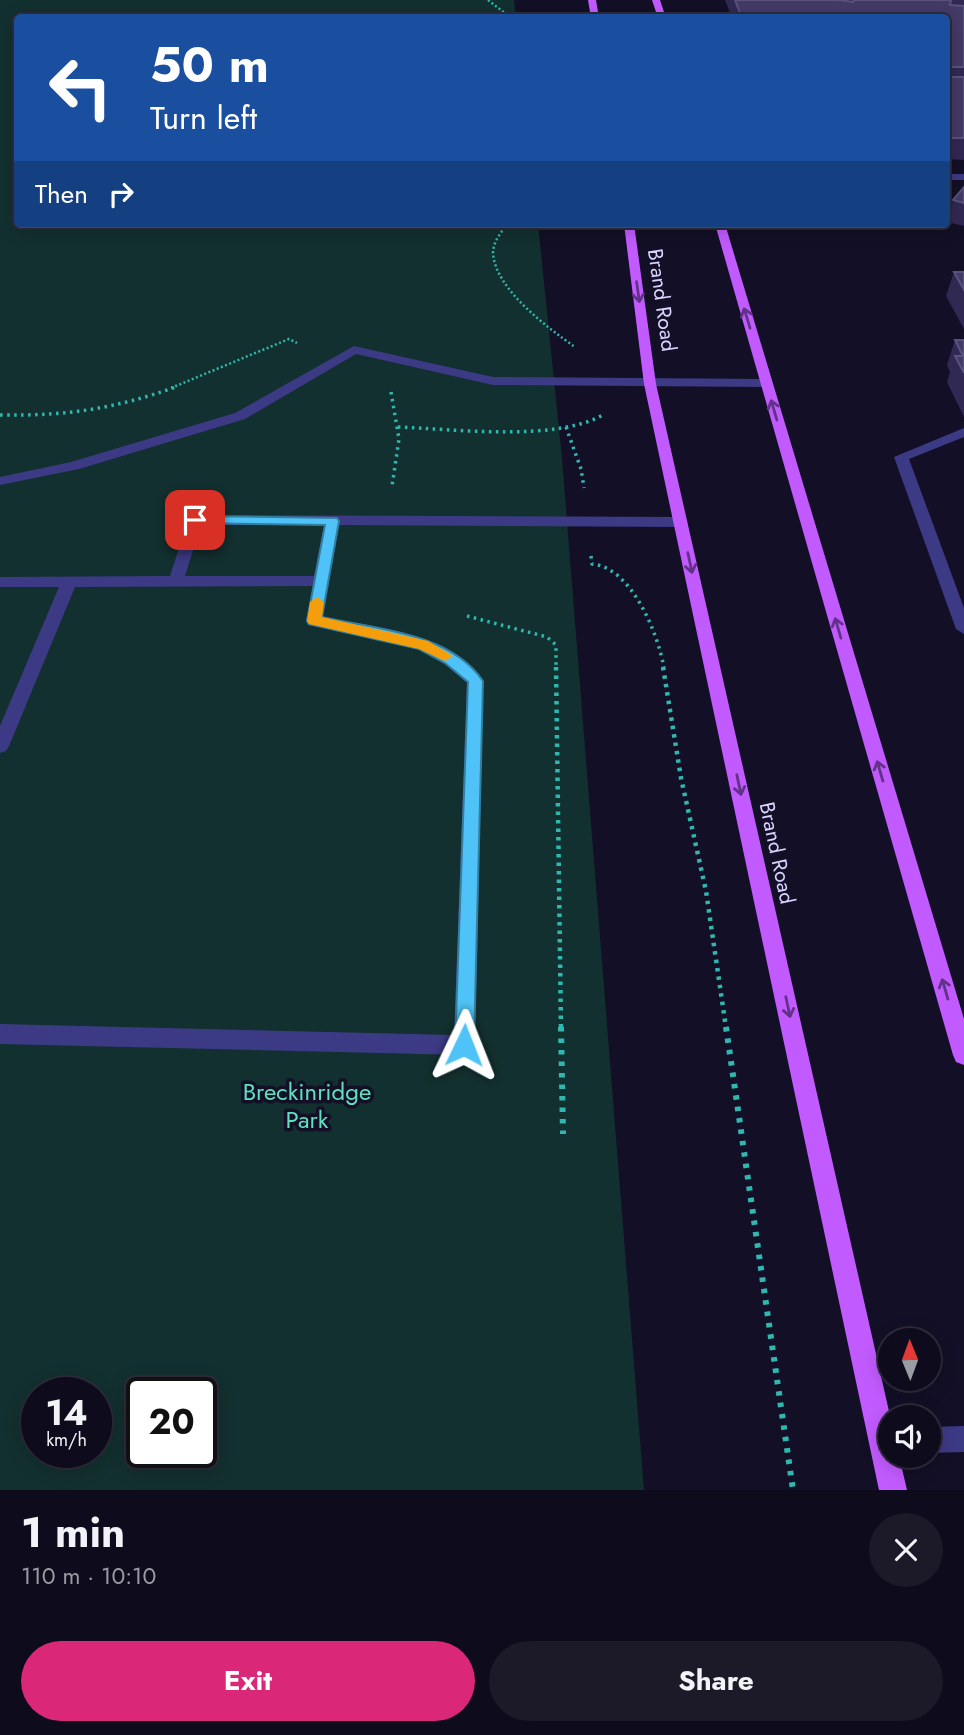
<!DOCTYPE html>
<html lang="en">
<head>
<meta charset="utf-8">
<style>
  body { margin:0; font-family:Jost,sans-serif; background:#1c1929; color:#f1f3f6; height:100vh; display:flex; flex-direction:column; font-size:26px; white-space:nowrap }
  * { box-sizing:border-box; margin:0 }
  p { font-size:23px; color:#9b9ba3 }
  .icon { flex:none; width:38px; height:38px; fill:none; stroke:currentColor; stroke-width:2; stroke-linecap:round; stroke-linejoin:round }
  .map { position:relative; height:1490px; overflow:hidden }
  .sheet { display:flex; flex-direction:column; background:#0e0b1c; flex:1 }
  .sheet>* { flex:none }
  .guide { position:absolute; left:14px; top:14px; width:936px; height:214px; border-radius:7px; box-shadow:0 4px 18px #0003,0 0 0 2px #2e2b3b; background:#1a4fa0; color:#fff; overflow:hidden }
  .needle { width:46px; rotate:359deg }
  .controls { position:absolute; left:878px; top:1328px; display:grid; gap:14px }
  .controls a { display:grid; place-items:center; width:63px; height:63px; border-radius:50%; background:#0e0b1c; box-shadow:0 4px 18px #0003,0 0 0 2px #2e2b3b; font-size:35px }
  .speed { position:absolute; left:21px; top:1377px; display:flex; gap:14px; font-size:35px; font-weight:700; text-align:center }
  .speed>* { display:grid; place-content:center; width:91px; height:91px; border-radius:50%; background:#0e0b1c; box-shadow:0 4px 18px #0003,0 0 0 2px #2e2b3b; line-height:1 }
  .speed small { font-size:18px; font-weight:400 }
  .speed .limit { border:4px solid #111; border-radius:10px; background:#fff; color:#111 }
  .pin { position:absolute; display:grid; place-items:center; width:60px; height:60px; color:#fff; margin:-30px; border-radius:14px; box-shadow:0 4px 10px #0006 }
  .me { position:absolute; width:77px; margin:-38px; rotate:2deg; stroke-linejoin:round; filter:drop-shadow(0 0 5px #0008) }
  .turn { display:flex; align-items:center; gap:24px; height:147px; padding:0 21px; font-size:32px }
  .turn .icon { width:91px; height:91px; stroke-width:2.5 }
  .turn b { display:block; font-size:49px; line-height:60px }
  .then { display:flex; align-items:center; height:66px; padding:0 21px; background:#0003; gap:14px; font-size:26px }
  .round { display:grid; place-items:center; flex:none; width:74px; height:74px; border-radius:37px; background:#1c1929 }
  .summary { display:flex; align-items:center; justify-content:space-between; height:119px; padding:0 21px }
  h1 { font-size:42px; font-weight:700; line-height:52px }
  .primary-button { display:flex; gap:14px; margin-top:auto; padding:14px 21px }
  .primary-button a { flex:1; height:80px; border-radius:42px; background:#db2777; color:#fff; font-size:28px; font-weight:700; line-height:80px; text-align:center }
  .primary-button a+a { background:#1c1929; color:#f1f3f6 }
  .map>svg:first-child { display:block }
  .green { fill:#12302f; fill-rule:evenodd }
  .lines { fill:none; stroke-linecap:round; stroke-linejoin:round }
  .path-far3 { stroke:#2fb8b0; stroke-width:2.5; stroke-dasharray:2 2.5; stroke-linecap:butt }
  .path-far2 { stroke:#2fb8b0; stroke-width:3.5; stroke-dasharray:2.5 4.5; stroke-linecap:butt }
  .path-far1 { stroke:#2fb8b0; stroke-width:4.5; stroke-dasharray:3.5 5; stroke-linecap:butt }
  .path { stroke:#2fb8b0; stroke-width:6; stroke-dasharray:4.5 7; stroke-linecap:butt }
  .minor { fill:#3d3a85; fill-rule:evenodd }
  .major { fill:#c25bff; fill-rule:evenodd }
  .wall { fill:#312854 }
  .building { fill:#433a66; stroke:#5a527e; stroke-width:2 }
  .oneway { stroke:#623188 }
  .route { fill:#4fc3f7; stroke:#337fa1; stroke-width:2 }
  .slow { fill:#f59e0b }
  .labels { text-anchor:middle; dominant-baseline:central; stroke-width:7; stroke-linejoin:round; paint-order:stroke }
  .street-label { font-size:21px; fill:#d9d4ff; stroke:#130f26 }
  .near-park-label { font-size:24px; fill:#5fe0c0; stroke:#130f26 }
</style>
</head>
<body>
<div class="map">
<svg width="964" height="1490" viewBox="0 0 964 1490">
  <rect width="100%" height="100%" fill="#130f26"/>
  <path class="green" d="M0,0h514l2,17 -498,1v206h520l24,234 82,1032h-644zM37,1393h59v59h-59zM142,1393h59v59h-59z"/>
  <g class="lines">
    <g class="path-far3">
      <polyline points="488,0 511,18"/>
      <path d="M508,224c-7,8 -15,18 -15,29 2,36 55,75 82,94"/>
      <polyline points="171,388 289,339 297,343"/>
    </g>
    <g class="path-far2">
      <polyline points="391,392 399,439 392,486"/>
      <path d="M0,415c67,1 113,-6 176,-28"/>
      <path d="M398,427c56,2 156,15 205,-12"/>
      <polyline points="566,427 581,469 584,488"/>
      <path d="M591,556l1,8c39,3 66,69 72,104"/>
      <polyline points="467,616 547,637 556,645 556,668"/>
    </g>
    <g class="path-far1">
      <polyline points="556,667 561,1028"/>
      <polyline points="663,667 681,778 706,891 726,1028"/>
    </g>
    <g class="path">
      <polyline points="561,1027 563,1134"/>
      <polyline points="726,1027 793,1490"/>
    </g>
    <g class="minor">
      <rect x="947" y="174" width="17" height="6"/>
      <polygon points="354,346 493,377 766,379 772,383 766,387 493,385 356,354 245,419 79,469 0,485 0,477 71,462 235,413"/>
      <polygon points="964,428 964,437 909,459 964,608 964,634 956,629 894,457"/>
      <path d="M195,515l486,2 7,5 -7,5 -342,-2 -16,92c52,11 128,14 160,64l-8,364 -3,7 -8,3 -464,-11v-20l454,11 13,-352 -23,-20 -26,-14 -110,-24 -2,-4 7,-35 -238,1 -66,159 -3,5 -6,2v-27l59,-139h-59v-10l170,-1 18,-56zM201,525h123l-10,51h-129z"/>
      <polygon points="964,1426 964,1452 929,1453 929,1427"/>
    </g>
    <g class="major">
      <polygon points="588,0 596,0 599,18 591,18"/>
      <polygon points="652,0 660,0 666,18 658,18"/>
      <polygon points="624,224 634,224 656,384 891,1420 891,1456 899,1456 907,1490 879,1490 644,384"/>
      <polygon points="715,224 725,224 964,1019 964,1065 956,1062 953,1055"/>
    </g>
  </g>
  <g class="wall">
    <polygon points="725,0 964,0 964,160 947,159 947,18 732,18"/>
    <polygon points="964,187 964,226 947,222 953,200"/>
    <polygon points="954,272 964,272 964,329 946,296"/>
    <polygon points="955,340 964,340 964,417 947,382 950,372 947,365"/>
  </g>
  <g class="building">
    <polygon points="735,0 839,0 853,2 854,0 951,0 950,5 964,6 964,67 950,67 951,77 964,77 964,138 947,138 947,18 742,18"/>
    <polygon points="964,187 964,203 953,200"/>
    <polygon points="954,272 964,272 964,290"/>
    <polygon points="955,340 964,340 964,373 955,356 963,356"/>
  </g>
  <defs><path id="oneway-shaft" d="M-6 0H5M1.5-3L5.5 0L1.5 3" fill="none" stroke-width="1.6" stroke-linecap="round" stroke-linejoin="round" transform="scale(1.75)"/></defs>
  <g class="oneway">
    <use href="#oneway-shaft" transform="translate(638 292) rotate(82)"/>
    <use href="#oneway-shaft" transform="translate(747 318) rotate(-107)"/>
    <use href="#oneway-shaft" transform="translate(774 410) rotate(-106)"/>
    <use href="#oneway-shaft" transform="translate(690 563) rotate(78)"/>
    <use href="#oneway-shaft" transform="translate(838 628) rotate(-106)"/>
    <use href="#oneway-shaft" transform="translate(880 771) rotate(-106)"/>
    <use href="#oneway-shaft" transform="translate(739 785) rotate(78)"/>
    <use href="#oneway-shaft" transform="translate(945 989) rotate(-106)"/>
    <use href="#oneway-shaft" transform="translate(788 1007) rotate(78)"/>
  </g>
  <path class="route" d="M195,516l142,2 2,3 -17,96c52,12 128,15 161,64l-9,364 -3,6 -7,2 -6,-2 -3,-6 13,-363 -23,-19 -26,-14 -110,-25 -2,-3 18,-96 -135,-2v-6z"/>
  <polygon class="slow" points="317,597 324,602 322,617 428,641 453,656 445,661 419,649 309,624 307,621 310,602"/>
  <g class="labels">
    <g class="street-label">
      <text transform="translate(662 300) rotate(82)">Brand Road</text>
      <text transform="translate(777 853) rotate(78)">Brand Road</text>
    </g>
    <g class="near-park-label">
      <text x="307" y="1091">Breckinridge<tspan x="307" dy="28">Park</tspan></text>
    </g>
  </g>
</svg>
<div class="controls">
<a><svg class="needle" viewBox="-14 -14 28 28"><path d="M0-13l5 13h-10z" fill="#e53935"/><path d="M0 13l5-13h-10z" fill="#9b9ba3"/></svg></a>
<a><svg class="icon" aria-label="sound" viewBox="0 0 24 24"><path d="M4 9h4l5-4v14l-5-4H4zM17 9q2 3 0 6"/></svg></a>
</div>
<div class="speed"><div>14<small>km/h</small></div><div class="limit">20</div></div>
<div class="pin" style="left:195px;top:520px;background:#d93025"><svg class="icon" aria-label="arrive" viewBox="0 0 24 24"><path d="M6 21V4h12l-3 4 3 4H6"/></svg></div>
<svg class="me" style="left:464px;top:1045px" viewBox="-20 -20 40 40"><path d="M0-17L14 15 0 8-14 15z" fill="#4fc3f7" stroke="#fff" stroke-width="4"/></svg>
<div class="guide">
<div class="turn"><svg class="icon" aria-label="left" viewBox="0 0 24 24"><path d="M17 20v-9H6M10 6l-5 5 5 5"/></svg><div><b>50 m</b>Turn left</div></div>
<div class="then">Then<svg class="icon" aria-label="right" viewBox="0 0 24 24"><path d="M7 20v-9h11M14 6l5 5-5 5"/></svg></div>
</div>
</div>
<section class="sheet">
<div class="summary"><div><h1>1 min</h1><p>110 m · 10:10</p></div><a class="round"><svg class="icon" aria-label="close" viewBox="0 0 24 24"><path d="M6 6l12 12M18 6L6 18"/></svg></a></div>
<div class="primary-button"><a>Exit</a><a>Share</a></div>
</section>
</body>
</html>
